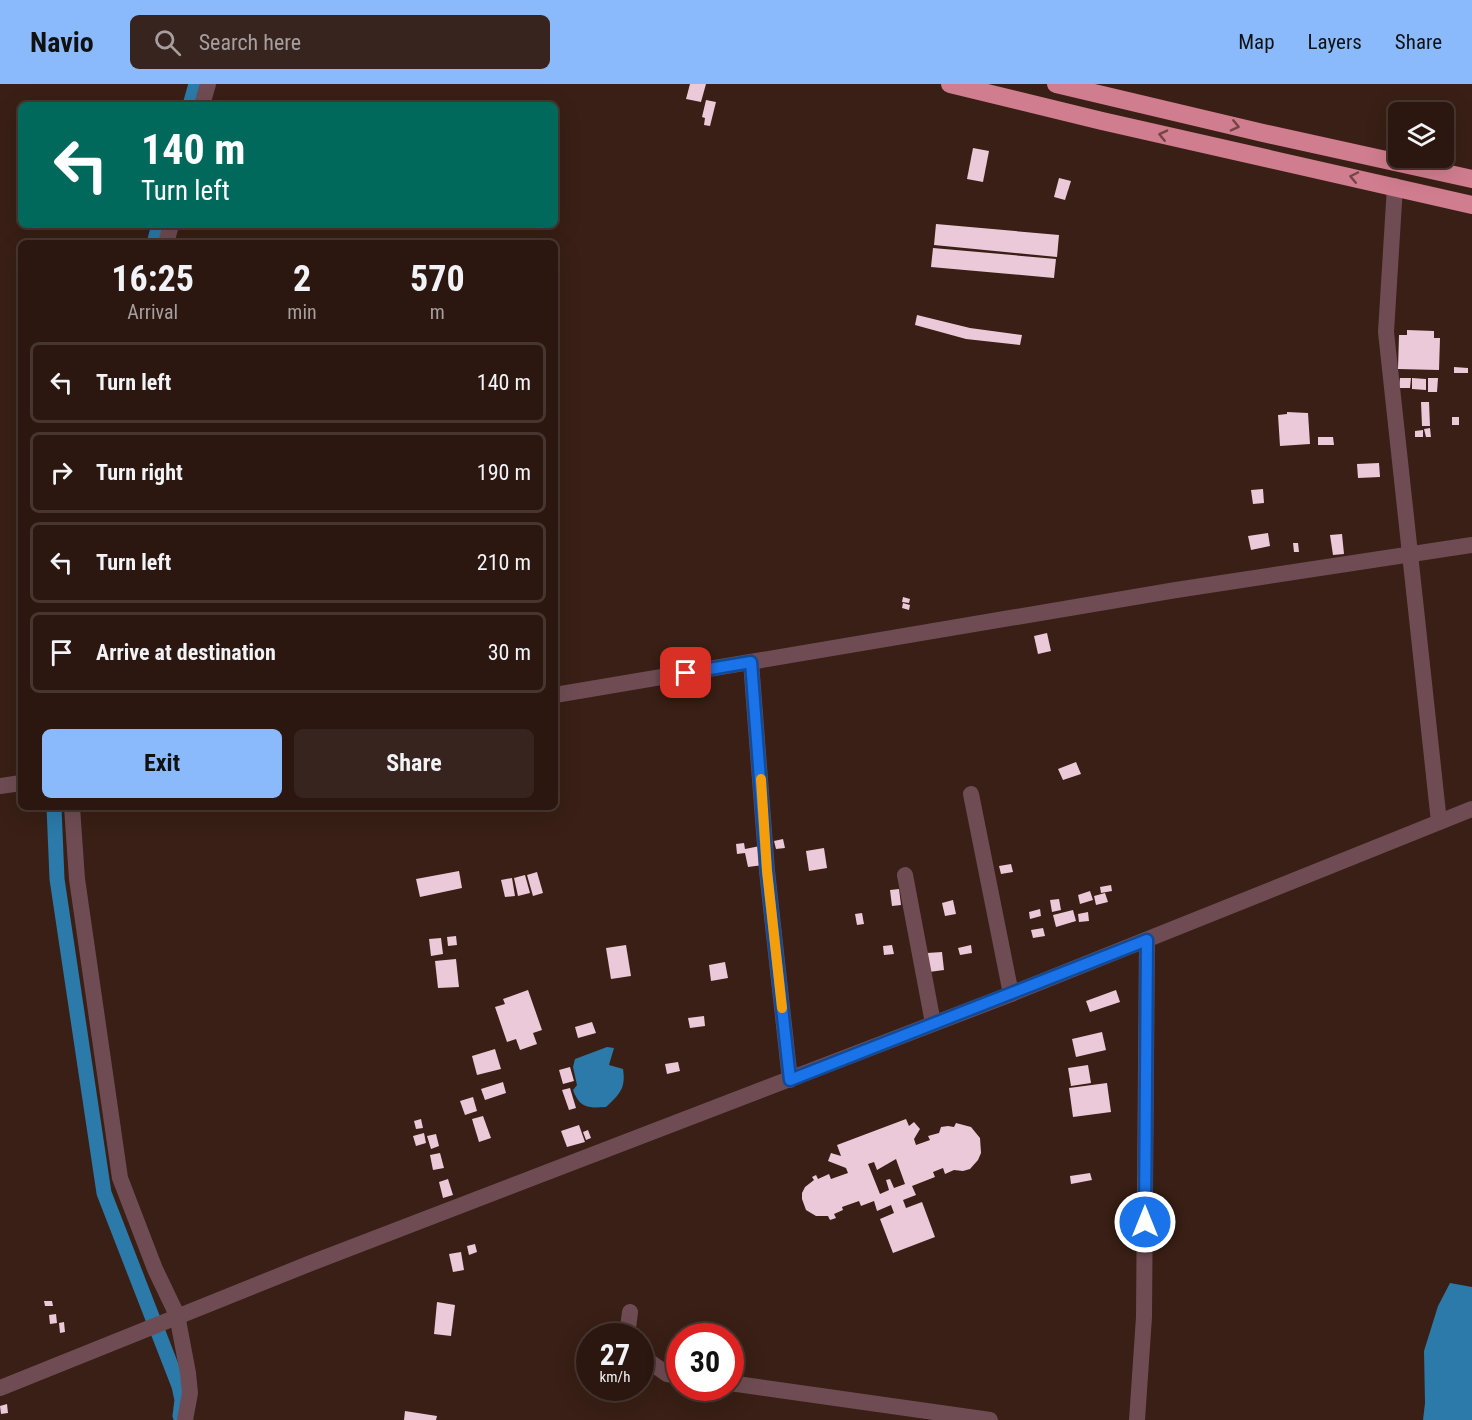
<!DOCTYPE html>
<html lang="en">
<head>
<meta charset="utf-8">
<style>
  body { margin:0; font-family:"Roboto Condensed",sans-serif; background:#37241e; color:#f1f3f6; height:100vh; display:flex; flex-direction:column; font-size:22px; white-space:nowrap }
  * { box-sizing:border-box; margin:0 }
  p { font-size:20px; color:#a69f9f }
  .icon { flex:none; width:33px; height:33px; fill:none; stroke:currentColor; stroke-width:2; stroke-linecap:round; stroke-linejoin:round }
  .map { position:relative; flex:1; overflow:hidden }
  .panel { position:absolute; left:18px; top:156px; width:540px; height:570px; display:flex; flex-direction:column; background:#2b1710; border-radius:9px; box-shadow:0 6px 24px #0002,0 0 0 2px #473630 }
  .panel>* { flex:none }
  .guide { position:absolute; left:18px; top:18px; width:540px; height:126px; border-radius:9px; box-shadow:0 6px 24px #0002,0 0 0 2px #473630; background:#00695c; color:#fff; overflow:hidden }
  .controls { position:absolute; left:1388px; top:18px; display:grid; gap:12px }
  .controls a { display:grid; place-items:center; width:66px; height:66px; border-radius:9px; background:#2b1710; box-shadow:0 6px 24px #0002,0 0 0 2px #473630; font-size:30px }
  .speed { position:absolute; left:576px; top:1239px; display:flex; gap:12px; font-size:30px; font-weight:700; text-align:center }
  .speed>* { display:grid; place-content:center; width:78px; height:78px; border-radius:50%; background:#2b1710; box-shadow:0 6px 24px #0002,0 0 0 2px #473630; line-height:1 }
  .speed small { font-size:15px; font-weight:400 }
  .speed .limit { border:9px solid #d22; background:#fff; color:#111 }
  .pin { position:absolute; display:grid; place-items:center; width:51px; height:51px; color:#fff; margin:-26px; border-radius:12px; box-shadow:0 3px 9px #0006 }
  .me { position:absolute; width:66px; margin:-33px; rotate:0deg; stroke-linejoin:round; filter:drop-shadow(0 0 4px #0008) }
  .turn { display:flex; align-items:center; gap:21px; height:126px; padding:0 24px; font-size:27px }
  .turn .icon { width:78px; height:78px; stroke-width:2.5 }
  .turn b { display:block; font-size:42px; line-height:51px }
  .eta { display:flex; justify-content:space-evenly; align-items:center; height:102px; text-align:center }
  .eta b { font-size:36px; font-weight:700; line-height:42px }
  .cta { display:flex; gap:12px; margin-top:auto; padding:12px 24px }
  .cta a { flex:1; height:69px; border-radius:9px; background:#8bbafc; color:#111; font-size:24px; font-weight:700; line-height:69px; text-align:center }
  .cta a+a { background:#37241e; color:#f1f3f6 }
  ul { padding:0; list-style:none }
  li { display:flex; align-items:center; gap:18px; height:81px; margin:0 12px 9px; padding:0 12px; border:3px solid #473630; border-radius:9px }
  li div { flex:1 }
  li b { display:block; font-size:22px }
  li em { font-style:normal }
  header { display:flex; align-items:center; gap:36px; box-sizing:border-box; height:84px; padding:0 30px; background:#8bbafc; color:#111 }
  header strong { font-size:28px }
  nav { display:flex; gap:33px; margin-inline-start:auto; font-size:21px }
  .search { width:420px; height:54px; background:#37241e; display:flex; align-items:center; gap:15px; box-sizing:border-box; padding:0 21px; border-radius:9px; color:#a69f9f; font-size:22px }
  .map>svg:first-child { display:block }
  .water { fill:#2b7aa9 }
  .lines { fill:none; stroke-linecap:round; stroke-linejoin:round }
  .canal { stroke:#2b7aa9; stroke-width:15 }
  .building { fill:#ecc9d9; fill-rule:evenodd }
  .minor { stroke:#6f4c53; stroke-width:16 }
  .highway { stroke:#d07d8f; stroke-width:18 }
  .oneway { stroke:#754546 }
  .route-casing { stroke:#114b97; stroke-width:15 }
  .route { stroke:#1a73e8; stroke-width:10 }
  .slow { stroke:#f59e0b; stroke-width:10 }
</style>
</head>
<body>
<header>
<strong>Navio</strong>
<div class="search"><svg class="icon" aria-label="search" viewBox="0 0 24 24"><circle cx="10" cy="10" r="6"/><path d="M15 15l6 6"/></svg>Search here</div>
<nav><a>Map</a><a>Layers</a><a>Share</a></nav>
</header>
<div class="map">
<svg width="1472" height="1336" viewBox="0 0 1472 1336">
  <rect width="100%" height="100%" fill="#391f15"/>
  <g class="water">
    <path d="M607,963l7,1 -5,17 14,4c3,19 -3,25 -17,38 -17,1 -26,2 -33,-17l4,-5 -4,-18 2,-8z"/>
    <polygon points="1450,1199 1472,1203 1472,1336 1423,1336 1425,1319 1424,1267 1438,1222"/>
  </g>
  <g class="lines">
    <g class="canal">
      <polyline points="190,21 196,0"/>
      <polyline points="154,159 159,141"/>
      <polyline points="54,723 57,795 104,1109 179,1302 182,1316 180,1332"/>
    </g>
  </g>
  <g class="building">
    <polygon points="690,0 706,0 701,18 686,15"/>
    <polygon points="706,16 716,18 710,42 704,41 705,34 702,33"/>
    <polygon points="973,64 989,67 983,98 967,95"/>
    <polygon points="1059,94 1071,97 1065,116 1054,113"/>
    <polygon points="936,140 1059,151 1057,173 934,161"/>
    <polygon points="933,164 1056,175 1054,194 931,183"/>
    <polygon points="917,231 970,244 1022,251 1020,261 966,255 915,241"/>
    <polygon points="1407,246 1434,247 1434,254 1440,254 1439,286 1398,285 1399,251 1407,251"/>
    <polygon points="1454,283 1468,284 1468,289 1454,289"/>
    <polygon points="1400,294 1411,294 1410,304 1399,304"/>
    <polygon points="1412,294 1426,295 1426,306 1412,305"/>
    <polygon points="1428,294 1438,294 1437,308 1428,308"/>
    <polygon points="1421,318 1429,318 1430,342 1422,342"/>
    <polygon points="1287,328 1308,329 1310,360 1280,362 1278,331 1287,330"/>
    <rect x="1452" y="333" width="7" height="8"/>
    <polygon points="1430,344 1431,353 1426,353 1424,345"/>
    <polygon points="1423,346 1423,353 1415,353 1415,347"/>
    <polygon points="1318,353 1333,353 1334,361 1318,361"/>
    <polygon points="1379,379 1380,393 1358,394 1357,380"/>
    <polygon points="1263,405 1264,419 1253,420 1251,406"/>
    <polygon points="1268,449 1270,462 1251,466 1248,452"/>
    <polygon points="1342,450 1344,470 1333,471 1330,451"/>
    <polygon points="1293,459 1298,459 1299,468 1294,468"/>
    <polygon points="903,513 910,515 909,519 902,518"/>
    <polygon points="903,519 910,521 909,526 902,524"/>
    <polygon points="1047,549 1051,567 1038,570 1034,552"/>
    <polygon points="1076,678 1081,690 1063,696 1058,685"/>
    <polygon points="783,755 785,764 776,765 774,757"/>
    <polygon points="744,759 745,765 760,762 763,781 748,783 745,769 737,770 736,760"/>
    <polygon points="824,764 827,784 809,787 806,767"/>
    <polygon points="1011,780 1013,788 1001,790 999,782"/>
    <polygon points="459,787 462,804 420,813 416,795"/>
    <polygon points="537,788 543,809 533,812 527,791"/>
    <polygon points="525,791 530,809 518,812 514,794"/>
    <polygon points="512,794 515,812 505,813 501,796"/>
    <polygon points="1111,801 1112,807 1101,809 1100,803"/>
    <polygon points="899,805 901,821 892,822 890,806"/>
    <polygon points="1090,807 1093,816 1080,820 1078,811"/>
    <polygon points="1105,809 1108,818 1096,821 1094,812"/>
    <polygon points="1059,815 1061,826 1052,828 1050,816"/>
    <polygon points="953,816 956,830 945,832 942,819"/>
    <polygon points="1040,825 1041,832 1030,835 1029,828"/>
    <polygon points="1073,826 1076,837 1056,843 1053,831"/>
    <polygon points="1088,828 1089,837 1079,838 1078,830"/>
    <polygon points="862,829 864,840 857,841 855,830"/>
    <polygon points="1043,844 1045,852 1033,854 1031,846"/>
    <polygon points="456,852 457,861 448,862 447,853"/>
    <polygon points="441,854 443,870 431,872 429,855"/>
    <polygon points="626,861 631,892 611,895 606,864"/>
    <polygon points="892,861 894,870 884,871 883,862"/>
    <polygon points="971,861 972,869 960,871 958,864"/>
    <polygon points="942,868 944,886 929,888 927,869"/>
    <polygon points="456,875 459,903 438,904 435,877"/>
    <polygon points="725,878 728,894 711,897 709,881"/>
    <polygon points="528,906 542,946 533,949 537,960 520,966 516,955 507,958 495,923 505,920 503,915"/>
    <polygon points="1116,906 1120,918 1090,928 1086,917"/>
    <polygon points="704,932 705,942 690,944 688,934"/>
    <polygon points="592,938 596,949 578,954 575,943"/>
    <polygon points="1102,948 1106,966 1076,973 1072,955"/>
    <polygon points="495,965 501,985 477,991 472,972"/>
    <polygon points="678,978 680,987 667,990 665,980"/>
    <polygon points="1088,981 1091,999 1071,1002 1068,984"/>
    <polygon points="570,983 574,997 563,1000 559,986"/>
    <polygon points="503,998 506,1009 485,1016 481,1005"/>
    <polygon points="1107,999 1111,1028 1073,1033 1069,1004"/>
    <polygon points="570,1004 576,1024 569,1026 562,1006"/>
    <polygon points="473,1013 477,1027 465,1031 460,1017"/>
    <polygon points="483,1032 491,1054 479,1058 472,1035"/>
    <polygon points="421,1035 423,1044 416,1045 414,1037"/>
    <path d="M906,1035l3,7 5,-4 6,7 -6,10 2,6 14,-5 -2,-4 11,-3 2,-6 7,-1 6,1 2,-4 15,4 9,11 1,15 -3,7 -8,9 -7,2 -9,-1 -9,4 -2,-6 -10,4 2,5 -23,9 4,9 -13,5 3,8 16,-6 13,35 -42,16 -13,-34 14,-6 -3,-8 -14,6 -3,-10 -13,5 -2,-5 -17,6 1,3 -9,4 2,4 -6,2 -2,-4h-12l-10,-6 -4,-11v-6l3,-6 9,-7 -2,-3 4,-2 2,4 11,-5 2,5 17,-6 -2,-5 -18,-7 3,-8 10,3 -4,-11zM896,1075l9,25 -11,4 -4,-9 -4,1 3,10 -9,4 -12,-30 6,-2 3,8z"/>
    <polygon points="579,1041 585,1058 567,1063 561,1047"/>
    <polygon points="588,1046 591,1054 586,1056 583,1048"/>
    <polygon points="424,1049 426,1059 416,1062 413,1052"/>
    <polygon points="436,1050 439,1062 431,1065 427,1052"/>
    <polygon points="440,1069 444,1084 433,1086 430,1071"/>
    <polygon points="1090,1089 1092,1096 1071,1100 1070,1092"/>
    <polygon points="448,1095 453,1111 443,1114 439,1098"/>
    <polygon points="475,1160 477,1168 469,1171 467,1162"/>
    <polygon points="461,1168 464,1186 453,1188 449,1170"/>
    <polygon points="44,1217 52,1217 53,1222 45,1222"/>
    <polygon points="437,1218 455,1221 451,1252 434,1250"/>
    <polygon points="56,1230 57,1239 50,1240 49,1231"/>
    <polygon points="64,1238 65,1248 60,1249 59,1239"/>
    <polygon points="7,1320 8,1329 1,1330 0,1322"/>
    <polygon points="405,1327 437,1332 436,1336 404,1336"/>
  </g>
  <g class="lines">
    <g class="minor">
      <polyline points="202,21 208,0"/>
      <polyline points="1395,102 1386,248 1439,738"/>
      <polyline points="166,159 171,141"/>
      <polyline points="751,578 767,787 790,996"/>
      <polyline points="555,611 1176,506 1472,461"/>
      <polyline points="0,702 21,699"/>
      <polyline points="971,710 1011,910"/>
      <polyline points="72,723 77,795 120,1094 155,1185 177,1231 188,1289 190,1309 185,1336"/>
      <polyline points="905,791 933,939"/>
      <polyline points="627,1252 630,1228"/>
      <polyline points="640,1271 667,1290 680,1292"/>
      <polyline points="730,1299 990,1336"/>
      <polyline points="0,1304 311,1179 1011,910 1472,725"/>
      <polyline points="1137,1336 1144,1233 1147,856"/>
    </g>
    <g class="highway">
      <polyline points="950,0 1102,37 1472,121"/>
      <polyline points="1056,0 1263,49 1472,95"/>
    </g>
  </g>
  <defs><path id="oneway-chevron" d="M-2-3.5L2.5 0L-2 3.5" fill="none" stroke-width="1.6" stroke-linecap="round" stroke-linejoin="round" transform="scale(1.5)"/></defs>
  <g class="oneway">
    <use href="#oneway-chevron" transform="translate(1235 42) rotate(13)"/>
    <use href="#oneway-chevron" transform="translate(1163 51) rotate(-167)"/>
    <use href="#oneway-chevron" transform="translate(1354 93) rotate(-168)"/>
  </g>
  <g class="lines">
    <defs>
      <polyline id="route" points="686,589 751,578 767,787 790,996 1147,856 1145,1138"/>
    </defs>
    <use href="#route" class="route-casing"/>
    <use href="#route" class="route"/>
    <polyline class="slow" points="761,695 767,787 782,924"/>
  </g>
</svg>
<div class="controls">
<a><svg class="icon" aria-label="layers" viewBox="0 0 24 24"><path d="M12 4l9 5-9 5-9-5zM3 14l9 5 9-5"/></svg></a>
</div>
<div class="speed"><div>27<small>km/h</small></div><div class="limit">30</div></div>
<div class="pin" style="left:686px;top:589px;background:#d93025"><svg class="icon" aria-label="arrive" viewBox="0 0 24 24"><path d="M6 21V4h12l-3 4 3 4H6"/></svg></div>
<svg class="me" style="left:1145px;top:1138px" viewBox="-20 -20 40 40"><circle r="17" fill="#1a73e8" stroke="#fff" stroke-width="3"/><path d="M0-11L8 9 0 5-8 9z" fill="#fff"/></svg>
<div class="guide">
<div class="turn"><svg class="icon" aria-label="left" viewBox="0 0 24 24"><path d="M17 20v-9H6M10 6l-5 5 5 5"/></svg><div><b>140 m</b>Turn left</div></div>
</div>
<section class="panel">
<div class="eta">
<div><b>16:25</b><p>Arrival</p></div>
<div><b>2</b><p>min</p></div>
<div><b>570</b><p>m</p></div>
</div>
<ul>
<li><svg class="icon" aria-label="left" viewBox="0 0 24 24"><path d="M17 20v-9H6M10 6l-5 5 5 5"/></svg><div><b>Turn left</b></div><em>140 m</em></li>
<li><svg class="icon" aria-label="right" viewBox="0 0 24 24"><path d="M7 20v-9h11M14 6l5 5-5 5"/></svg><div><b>Turn right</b></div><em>190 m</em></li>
<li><svg class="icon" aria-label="left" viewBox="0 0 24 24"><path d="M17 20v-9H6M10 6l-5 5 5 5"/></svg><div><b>Turn left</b></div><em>210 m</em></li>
<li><svg class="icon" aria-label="arrive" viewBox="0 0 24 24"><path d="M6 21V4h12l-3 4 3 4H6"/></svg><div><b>Arrive at destination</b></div><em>30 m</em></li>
</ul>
<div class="cta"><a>Exit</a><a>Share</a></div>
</section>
</div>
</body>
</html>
